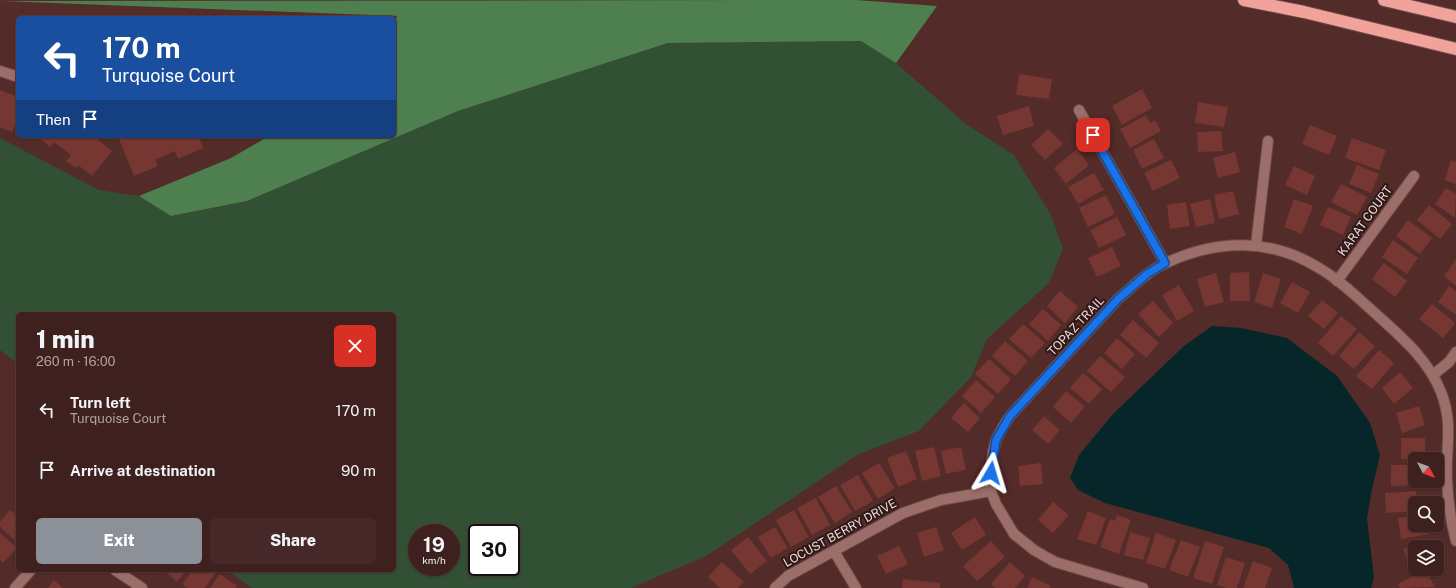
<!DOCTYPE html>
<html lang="en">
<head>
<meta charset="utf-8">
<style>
  body { margin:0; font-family:"Public Sans",sans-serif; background:#452827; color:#f1f3f6; height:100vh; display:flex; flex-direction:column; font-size:15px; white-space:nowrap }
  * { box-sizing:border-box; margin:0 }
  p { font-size:13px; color:#ada3a4 }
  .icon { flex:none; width:22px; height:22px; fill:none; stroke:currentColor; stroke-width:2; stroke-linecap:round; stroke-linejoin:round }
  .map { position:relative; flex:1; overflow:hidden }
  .side { position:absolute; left:16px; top:312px; width:380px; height:260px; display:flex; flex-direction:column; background:#3e201e; border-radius:6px; box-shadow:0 1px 3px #0004,0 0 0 1px #573e3c }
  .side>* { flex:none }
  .banner { position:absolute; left:16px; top:16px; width:380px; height:122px; border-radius:6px; box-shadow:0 1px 3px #0004,0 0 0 1px #573e3c; background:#1a4fa0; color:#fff; overflow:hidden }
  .needle { width:26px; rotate:131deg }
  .controls { position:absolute; left:1408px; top:452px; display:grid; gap:8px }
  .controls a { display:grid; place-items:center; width:36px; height:36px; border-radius:6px; background:#3e201e; box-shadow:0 1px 3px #0004,0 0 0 1px #573e3c; font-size:20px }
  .speed { position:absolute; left:408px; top:524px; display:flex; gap:8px; font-size:20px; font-weight:700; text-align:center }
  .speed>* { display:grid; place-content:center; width:52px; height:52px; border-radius:50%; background:#3e201e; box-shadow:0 1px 3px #0004,0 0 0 1px #573e3c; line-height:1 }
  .speed small { font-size:10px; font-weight:400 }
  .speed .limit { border:2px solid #111; border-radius:6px; background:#fff; color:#111 }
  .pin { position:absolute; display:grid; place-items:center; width:34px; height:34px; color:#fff; margin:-17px; border-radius:8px; box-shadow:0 2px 6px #0006 }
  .me { position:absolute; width:44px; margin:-22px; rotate:7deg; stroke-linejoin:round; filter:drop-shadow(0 0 3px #0008) }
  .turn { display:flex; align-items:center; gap:14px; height:84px; padding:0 20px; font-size:18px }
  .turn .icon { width:52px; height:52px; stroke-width:2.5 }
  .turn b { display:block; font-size:28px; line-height:34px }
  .then { display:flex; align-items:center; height:38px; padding:0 20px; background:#0003; gap:8px; font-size:15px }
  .round { display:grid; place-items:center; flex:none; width:42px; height:42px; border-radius:6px; background:#452827 }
  .summary { display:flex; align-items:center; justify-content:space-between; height:68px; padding:0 20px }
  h1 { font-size:24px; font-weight:800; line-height:30px }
  .action { display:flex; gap:8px; margin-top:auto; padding:8px 20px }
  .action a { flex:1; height:46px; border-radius:6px; background:#8c9099; color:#fff; font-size:16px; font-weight:800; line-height:46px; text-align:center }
  .action a+a { background:#452827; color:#f1f3f6 }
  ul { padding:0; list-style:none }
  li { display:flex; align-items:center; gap:12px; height:60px; padding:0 20px }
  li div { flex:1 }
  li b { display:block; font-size:15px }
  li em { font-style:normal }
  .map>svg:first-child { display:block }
  .green { fill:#325033; fill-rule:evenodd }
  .forest { fill:#4e7f4f }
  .water { fill:#07262a }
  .building { fill:#763733 }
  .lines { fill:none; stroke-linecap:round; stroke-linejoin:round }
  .minor-casing { stroke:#6c4a48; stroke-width:12 }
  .highway-casing { stroke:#6c4a48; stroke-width:14 }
  .minor { stroke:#9c6e6a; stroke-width:10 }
  .highway { stroke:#f1a29b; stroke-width:12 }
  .route-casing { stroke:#114b97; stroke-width:10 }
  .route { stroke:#1a73e8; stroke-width:7 }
  .labels { text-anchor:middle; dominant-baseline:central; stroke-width:4; stroke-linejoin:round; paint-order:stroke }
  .street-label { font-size:12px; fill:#f6dbd8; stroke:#2c1918 }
</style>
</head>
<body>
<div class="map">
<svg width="1456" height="588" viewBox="0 0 1456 588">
  <rect width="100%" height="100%" fill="#532b28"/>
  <path class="green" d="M861,41l34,21 71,62 48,31 37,60 12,34 -14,34 -62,56 -16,38 -52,54 -62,24 -151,101 -75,32h-379l-25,-18h167v-256h-376v50l-18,-14v-212l99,52 40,6 33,20 75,-15 211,-90 210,-68zM417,533h34v34h-34zM477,533h34v34h-34z"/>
  <polygon class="forest" points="856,0 937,6 896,63 861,41 668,43 458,111 247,201 171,216 139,196 231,158 269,136 394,136 394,23 397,16 0,1"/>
  <polygon class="water" points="1212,326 1241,328 1287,338 1337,376 1370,423 1380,455 1371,494 1367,519 1374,577 1371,588 1294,588 1288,565 1269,548 1105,503 1078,490 1070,478 1079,455 1113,414 1184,346"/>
  <g class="building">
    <polygon points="1019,74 1052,79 1049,99 1016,95"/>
    <polygon points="1142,89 1152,108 1122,125 1112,106"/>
    <polygon points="0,90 18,97 18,118 12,132 0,127"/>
    <polygon points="1198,102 1228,107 1224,127 1195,123"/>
    <polygon points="1029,106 1034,126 1003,135 997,116"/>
    <polygon points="1146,115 1150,123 1155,120 1161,131 1130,148 1120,129"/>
    <polygon points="1310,125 1337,136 1329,155 1302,144"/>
    <polygon points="1048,129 1063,144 1045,160 1031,145"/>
    <polygon points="1221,131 1223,151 1198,152 1197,132"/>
    <polygon points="37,136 98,136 100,138 98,140 112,151 92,176 78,165 76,168 66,161 71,155 54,142 50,147"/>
    <polygon points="127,136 198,136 203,148 178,159 175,151 155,160 158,166 134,176 119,139"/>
    <polygon points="1352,138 1386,150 1379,170 1345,158"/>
    <polygon points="1154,139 1164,158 1142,169 1133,150"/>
    <polygon points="1077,149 1089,165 1066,184 1054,168"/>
    <polygon points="1235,152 1240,172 1218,178 1213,158"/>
    <polygon points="1171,160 1180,178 1153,191 1144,173"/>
    <polygon points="1451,160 1456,162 1456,184 1445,180"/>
    <polygon points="1357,165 1379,174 1371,193 1349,184"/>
    <polygon points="1294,166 1315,176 1307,195 1285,185"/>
    <polygon points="1094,173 1104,190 1078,204 1068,187"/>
    <polygon points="1341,184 1367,197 1357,215 1331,202"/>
    <polygon points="1446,188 1456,194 1455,218 1435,204"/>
    <polygon points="1233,191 1239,214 1219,219 1214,195"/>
    <polygon points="1106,195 1115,214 1088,227 1079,208"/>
    <polygon points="1210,199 1215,223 1196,227 1190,204"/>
    <polygon points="1294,199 1313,206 1302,234 1284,227"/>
    <polygon points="1186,202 1190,226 1170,229 1167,205"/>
    <polygon points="1429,205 1452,224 1440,239 1417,220"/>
    <polygon points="1328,207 1351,217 1343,235 1320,225"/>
    <polygon points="1117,217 1126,235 1099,248 1090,230"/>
    <polygon points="1408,220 1432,238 1420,254 1396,236"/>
    <polygon points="1393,240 1418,258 1407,274 1382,257"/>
    <polygon points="1112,247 1121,266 1097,277 1088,258"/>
    <polygon points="1456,259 1456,286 1444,276"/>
    <polygon points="1384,263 1407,281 1395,297 1372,279"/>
    <polygon points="1249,272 1250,301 1230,301 1230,273"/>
    <polygon points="1216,273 1224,302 1205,307 1197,279"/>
    <polygon points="1263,273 1281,279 1272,308 1254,302"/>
    <polygon points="1292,282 1310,292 1298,313 1280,303"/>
    <polygon points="1179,285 1194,311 1177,321 1162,295"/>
    <polygon points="1449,286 1456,291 1456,315 1438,302"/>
    <polygon points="1060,291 1078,307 1065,323 1047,306"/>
    <polygon points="1322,300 1338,313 1324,329 1308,316"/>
    <polygon points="1153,301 1173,323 1159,337 1138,314"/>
    <polygon points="1432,304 1455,323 1443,338 1419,319"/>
    <polygon points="1043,309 1061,325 1048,341 1029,324"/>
    <polygon points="1341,316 1357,329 1333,356 1318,343"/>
    <polygon points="1133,320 1159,343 1146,358 1120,335"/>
    <polygon points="1023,324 1045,343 1031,358 1009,339"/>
    <polygon points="1359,332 1375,346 1354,369 1339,356"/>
    <polygon points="1117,338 1135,354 1122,369 1104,353"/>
    <polygon points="1005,341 1028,361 1015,376 992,356"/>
    <polygon points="1379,350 1394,363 1372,389 1356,376"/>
    <polygon points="1100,356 1125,377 1111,392 1087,371"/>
    <polygon points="989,359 1011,379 998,394 975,374"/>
    <polygon points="1400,372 1413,388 1394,404 1382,388"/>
    <polygon points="1083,373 1102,389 1089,404 1070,388"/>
    <polygon points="976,380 995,397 981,413 962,396"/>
    <polygon points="1066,391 1085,407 1071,423 1053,407"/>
    <polygon points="964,403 980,418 968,432 951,418"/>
    <polygon points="1419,406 1425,425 1402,433 1396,413"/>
    <polygon points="1044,416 1060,430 1048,444 1032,430"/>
    <rect x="1401" y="438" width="24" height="21"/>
    <polygon points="934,447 941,476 922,481 915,451"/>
    <polygon points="961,447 966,470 946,474 941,451"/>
    <polygon points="906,451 917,479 898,487 887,458"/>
    <polygon points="879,463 895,488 878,499 862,473"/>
    <polygon points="1041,463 1043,484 1020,486 1018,466"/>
    <polygon points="1391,465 1415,465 1415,481 1421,481 1421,485 1391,486"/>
    <polygon points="858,475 873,501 855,511 840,485"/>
    <polygon points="836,486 852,512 835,523 818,497"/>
    <polygon points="1416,491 1417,503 1415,503 1415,511 1386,513 1385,493"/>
    <polygon points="816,498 830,525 812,535 797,508"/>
    <polygon points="1053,502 1069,515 1053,533 1038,520"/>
    <polygon points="10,510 18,516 18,543 0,527 0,522"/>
    <polygon points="794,510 809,537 791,547 776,520"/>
    <polygon points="1088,511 1106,518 1096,545 1077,539"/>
    <polygon points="1117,515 1131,520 1119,554 1100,547 1110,519 1115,521"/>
    <polygon points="1415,516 1415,525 1429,525 1430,534 1401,539 1398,518"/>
    <polygon points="975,517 986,535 962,550 951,533"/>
    <polygon points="775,527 788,548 771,558 758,537"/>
    <polygon points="936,527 944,550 924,557 917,533"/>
    <polygon points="1130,532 1150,538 1143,560 1124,555"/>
    <polygon points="0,533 17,548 3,563 0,560"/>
    <polygon points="1156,533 1176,540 1165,569 1146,563"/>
    <polygon points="748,537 767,561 750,574 731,550"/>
    <polygon points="1181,540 1200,547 1188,577 1169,570"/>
    <polygon points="1431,540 1434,547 1415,547 1415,567 1410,568 1403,549"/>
    <polygon points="991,541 1005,557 977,581 963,566"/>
    <polygon points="1205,541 1224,547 1212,584 1193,578"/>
    <polygon points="899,546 908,564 886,574 877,556"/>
    <polygon points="1226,557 1245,563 1237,588 1227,588 1217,585"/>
    <polygon points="1253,561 1272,568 1265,588 1243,588"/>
    <polygon points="722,562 744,582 738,588 720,588 708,577"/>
    <polygon points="1010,562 1025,576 1015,588 995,588 991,584"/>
    <polygon points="1425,569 1435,587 1400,588 1398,584"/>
    <polygon points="163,570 187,570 177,582"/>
    <polygon points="193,570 213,570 216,572 205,588 187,588 182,584"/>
    <polygon points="220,574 237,586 236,588 210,588"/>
    <polygon points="1032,577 1051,586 1049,588 1027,588"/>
    <polygon points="903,579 940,583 940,588 902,588"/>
    <polygon points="54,580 63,588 48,588"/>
  </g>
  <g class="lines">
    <defs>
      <g id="minor">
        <polyline points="0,71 18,77"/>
        <polyline points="1079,110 1165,263"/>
        <polyline points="1256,245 1268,141"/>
        <polyline points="1337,281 1414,176"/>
        <polyline points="1433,375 1449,362 1456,352"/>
        <polyline points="834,551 856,588"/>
        <polyline points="115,570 142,588"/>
        <polyline points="15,588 31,570"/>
        <polyline points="775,588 788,576 903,513 941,500 991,491"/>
        <path d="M1143,588l-88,-26 -21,-12 -20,-16 -18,-30 -5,-13v-18l2,-21 3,-12 7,-13 7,-11 108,-117c15,-13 30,-28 48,-36 51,-24 105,-25 153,5 21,12 39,30 57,46 25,23 52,45 65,78 13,33 4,57 6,89 1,20 4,41 9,60"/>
      </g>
      <g id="highway">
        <polyline points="1244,0 1304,12 1456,49"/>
        <polyline points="1384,0 1456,17"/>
      </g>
    </defs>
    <use href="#minor" class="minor-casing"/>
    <use href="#highway" class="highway-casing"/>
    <use href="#minor" class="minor"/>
    <use href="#highway" class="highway"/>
  </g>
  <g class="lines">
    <defs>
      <polyline id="route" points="991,473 996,440 1010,416 1118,299 1147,274 1165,263 1093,135"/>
    </defs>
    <use href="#route" class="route-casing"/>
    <use href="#route" class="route"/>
  </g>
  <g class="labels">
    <g class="street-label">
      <text transform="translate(1365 221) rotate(-54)">KARAT COURT</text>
      <text transform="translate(1076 326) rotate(-47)">TOPAZ TRAIL</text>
      <text transform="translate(840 533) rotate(-29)">LOCUST BERRY DRIVE</text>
    </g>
  </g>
</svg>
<div class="controls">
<a><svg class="needle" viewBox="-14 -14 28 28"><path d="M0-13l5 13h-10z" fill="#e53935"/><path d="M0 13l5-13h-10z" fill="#ada3a4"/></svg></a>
<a><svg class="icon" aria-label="search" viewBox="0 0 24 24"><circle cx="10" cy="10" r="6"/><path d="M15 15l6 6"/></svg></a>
<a><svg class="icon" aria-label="layers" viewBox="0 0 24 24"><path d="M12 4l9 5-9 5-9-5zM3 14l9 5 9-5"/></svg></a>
</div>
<div class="speed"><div>19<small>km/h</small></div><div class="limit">30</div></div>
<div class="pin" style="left:1093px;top:135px;background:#d93025"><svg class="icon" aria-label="arrive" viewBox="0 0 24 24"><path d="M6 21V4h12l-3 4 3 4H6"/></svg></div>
<svg class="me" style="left:991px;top:473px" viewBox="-20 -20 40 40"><path d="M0-17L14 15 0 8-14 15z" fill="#1a73e8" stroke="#fff" stroke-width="4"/></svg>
<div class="banner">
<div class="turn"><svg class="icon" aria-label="left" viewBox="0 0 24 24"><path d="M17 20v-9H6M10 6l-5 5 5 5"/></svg><div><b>170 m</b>Turquoise Court</div></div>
<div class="then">Then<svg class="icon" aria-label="arrive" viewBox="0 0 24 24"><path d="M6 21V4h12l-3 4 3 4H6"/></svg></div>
</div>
<section class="side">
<div class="summary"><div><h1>1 min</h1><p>260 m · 16:00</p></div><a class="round" style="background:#d93025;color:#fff"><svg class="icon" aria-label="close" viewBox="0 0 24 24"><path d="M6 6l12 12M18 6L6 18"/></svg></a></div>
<ul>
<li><svg class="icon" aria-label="left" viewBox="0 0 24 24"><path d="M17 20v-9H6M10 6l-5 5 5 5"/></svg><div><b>Turn left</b><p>Turquoise Court</p></div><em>170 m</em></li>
<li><svg class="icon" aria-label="arrive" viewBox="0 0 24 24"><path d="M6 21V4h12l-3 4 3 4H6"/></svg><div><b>Arrive at destination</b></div><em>90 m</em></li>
</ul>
<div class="action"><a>Exit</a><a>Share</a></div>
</section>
</div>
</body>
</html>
